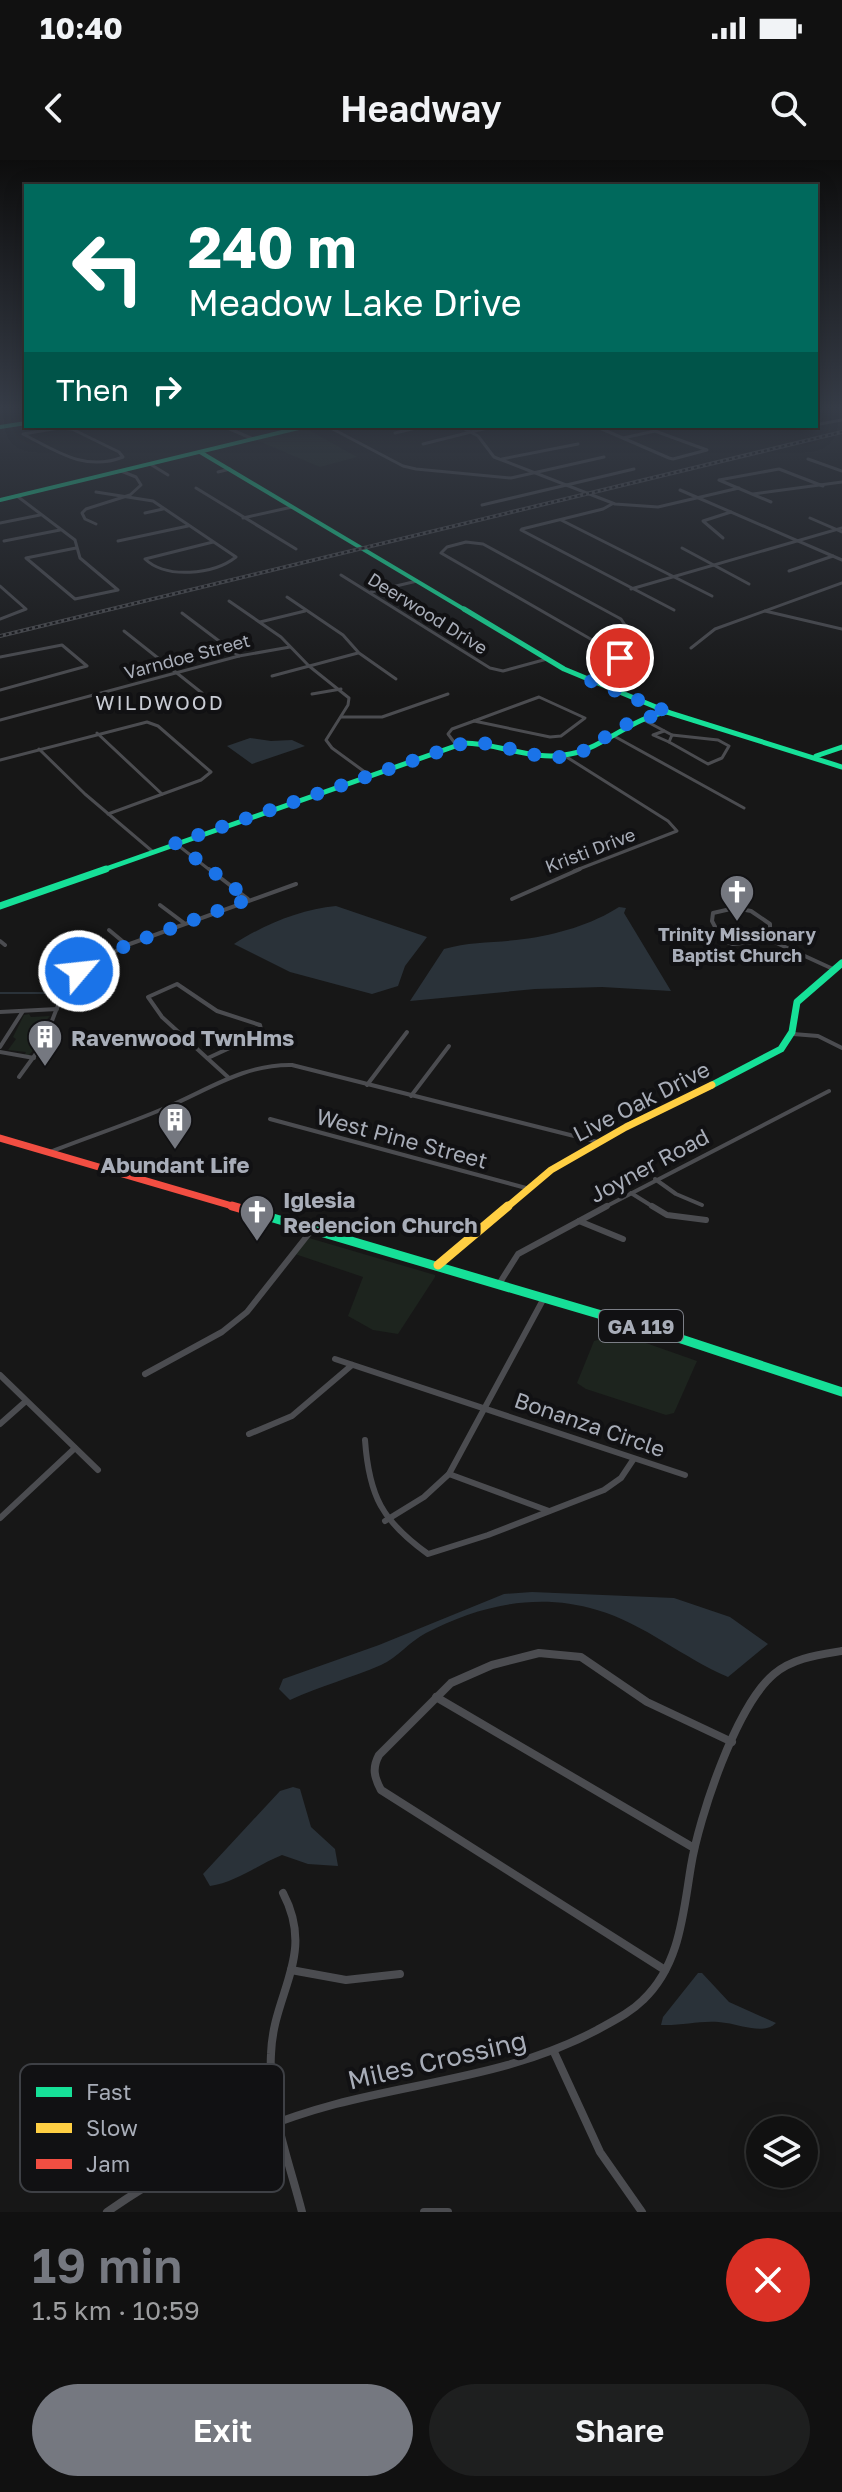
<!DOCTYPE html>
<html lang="en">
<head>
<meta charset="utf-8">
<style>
  body { margin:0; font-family:"Golos Text",sans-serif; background:#1e1f1f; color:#f1f3f6; height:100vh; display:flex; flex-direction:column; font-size:30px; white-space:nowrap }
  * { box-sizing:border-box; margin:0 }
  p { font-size:26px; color:#9c9d9f }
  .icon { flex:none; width:44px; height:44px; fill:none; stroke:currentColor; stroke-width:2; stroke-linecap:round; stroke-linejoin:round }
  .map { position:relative; height:2052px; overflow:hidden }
  .drawer { display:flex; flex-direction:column; background:#111; flex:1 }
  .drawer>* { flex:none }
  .guide { position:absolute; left:24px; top:24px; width:794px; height:244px; border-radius:0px; box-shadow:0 4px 20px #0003,0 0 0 2px #303131; background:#00695c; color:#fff; overflow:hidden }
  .tools { position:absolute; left:746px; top:1956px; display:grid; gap:16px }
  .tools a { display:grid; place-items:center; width:72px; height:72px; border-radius:50%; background:#111; box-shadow:0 4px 20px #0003,0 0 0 2px #303131; font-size:40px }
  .pin { position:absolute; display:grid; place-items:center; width:68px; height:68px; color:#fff; margin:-34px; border:4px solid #fff; border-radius:50%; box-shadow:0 2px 8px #0007 }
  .me { position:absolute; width:88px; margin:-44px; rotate:62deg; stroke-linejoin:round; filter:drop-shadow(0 0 6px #0008) }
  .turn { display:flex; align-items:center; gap:28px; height:168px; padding:0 32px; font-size:36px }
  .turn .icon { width:104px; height:104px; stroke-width:2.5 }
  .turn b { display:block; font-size:56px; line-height:68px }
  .then { display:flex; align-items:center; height:76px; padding:0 32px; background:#0003; gap:16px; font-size:30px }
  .round { display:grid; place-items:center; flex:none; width:84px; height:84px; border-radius:42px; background:#1e1f1f }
  .summary { display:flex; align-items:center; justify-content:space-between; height:136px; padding:0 32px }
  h1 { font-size:48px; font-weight:600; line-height:60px; color:#757880 }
  .primary-button { display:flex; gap:16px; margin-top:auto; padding:16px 32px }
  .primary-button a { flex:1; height:92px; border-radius:48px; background:#757880; color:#fff; font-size:32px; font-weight:600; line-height:92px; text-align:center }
  .primary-button a+a { background:#1e1f1f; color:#f1f3f6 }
  .status { display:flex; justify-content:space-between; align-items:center; height:56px; padding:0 40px; background:#111; direction:ltr }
  .status svg { height:22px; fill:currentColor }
  header { display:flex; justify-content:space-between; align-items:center; height:104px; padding:0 32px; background:#111; font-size:36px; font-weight:600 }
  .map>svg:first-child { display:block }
  .green { fill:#1d241e }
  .water { fill:#2a3239 }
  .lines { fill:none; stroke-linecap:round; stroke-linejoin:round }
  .stream { stroke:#2a3239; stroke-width:2 }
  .street-far3 { stroke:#4b4c50; stroke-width:3 }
  .street-far2 { stroke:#4b4c50; stroke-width:4 }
  .street-far1 { stroke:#4b4c50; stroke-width:6 }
  .street { stroke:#4b4c50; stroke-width:8 }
  .fast-far3 { stroke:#16e098; stroke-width:4 }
  .fast-far2 { stroke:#16e098; stroke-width:5 }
  .fast-far1 { stroke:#16e098; stroke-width:7 }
  .fast { stroke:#16e098; stroke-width:9 }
  .slow-far1 { stroke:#ffcf43; stroke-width:7 }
  .slow { stroke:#ffcf43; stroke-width:9 }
  .jam-far1 { stroke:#f24e42; stroke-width:7 }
  .jam { stroke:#f24e42; stroke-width:9 }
  .rail-casing { stroke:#4b4c4f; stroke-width:4 }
  .rail { stroke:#111113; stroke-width:2; stroke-dasharray:3; stroke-linecap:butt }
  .route { stroke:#1a73e8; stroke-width:14; stroke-dasharray:0 25.2 }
  .labels { text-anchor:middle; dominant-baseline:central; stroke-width:8; stroke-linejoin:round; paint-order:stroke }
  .far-street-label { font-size:18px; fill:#a8adb8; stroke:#111113 }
  .far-poi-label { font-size:18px; font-weight:bold; fill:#a8adb8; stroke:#111113 }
  .far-neighbourhood-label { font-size:20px; letter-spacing:2px; fill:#c9ccd4; stroke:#111113 }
  .shield { fill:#111113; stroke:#7b7e86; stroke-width:2 }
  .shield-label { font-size:20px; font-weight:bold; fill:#a8adb8 }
  .poi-label { font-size:22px; font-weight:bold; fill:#a8adb8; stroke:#111113; text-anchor:start }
  .street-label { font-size:22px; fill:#a8adb8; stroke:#111113 }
  .near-street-label { font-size:26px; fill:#a8adb8; stroke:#111113 }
  .key { fill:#111113; stroke:#3e4045; stroke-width:2 }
  .key-label { font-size:22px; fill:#a8adb8 }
</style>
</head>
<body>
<div class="status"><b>10:40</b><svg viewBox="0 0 49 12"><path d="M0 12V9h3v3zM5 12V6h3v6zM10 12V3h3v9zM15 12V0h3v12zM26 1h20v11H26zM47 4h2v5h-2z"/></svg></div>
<header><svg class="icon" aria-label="back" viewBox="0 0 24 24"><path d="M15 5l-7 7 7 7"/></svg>Headway<svg class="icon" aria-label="search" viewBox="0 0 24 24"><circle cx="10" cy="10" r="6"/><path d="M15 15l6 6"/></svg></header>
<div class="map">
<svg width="842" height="2052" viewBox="0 0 842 2052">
  <rect width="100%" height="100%" fill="#171717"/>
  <g class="green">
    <polygon points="305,268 357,297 320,307 256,280"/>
    <polygon points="29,854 31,857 50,856 42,865 47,865 39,884 28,896 24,896 26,892 8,890 16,879 13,877 24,855"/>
    <polygon points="309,1078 435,1115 435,1117 398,1174 373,1170 348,1156 363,1117 295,1094"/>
    <polygon points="609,1170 697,1201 674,1253 666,1255 586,1229 577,1223 594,1181 604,1178"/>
  </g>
  <g class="water">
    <polygon points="250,578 271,581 292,580 305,586 252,604 227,586"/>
    <path d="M336,746l91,31 -22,29 -7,20 -26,8 -82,-22 -56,-28c29,-19 67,-35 102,-38z"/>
    <path d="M619,747l7,1 -2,5 47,78 -69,-4 -67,2 -125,12 34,-52c27,-8 53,-6 80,-10 32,-4 69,-15 95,-32z"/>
    <path d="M532,1432l142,6 56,19 38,27 -40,33c-45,-19 -83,-53 -131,-67 -59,-18 -117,-5 -171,23 -16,8 -29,25 -45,32 -30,13 -61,21 -91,35l-11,-11 4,-10 96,-34 125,-51z"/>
    <path d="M293,1627l7,2 11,38 24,22 3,17 -30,-2 -26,-9c-25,10 -45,27 -72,31l-7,-12 77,-83z"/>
    <path d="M698,1813h4l27,29 47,21c-12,12 -34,2 -50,0 -22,-4 -42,3 -65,2l2,-8z"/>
  </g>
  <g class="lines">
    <polyline class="stream" points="0,833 101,833"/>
    <g class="street-far3">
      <polyline points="223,266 253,279"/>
      <polyline points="327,266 403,306 416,309 511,318 604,297"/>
      <polyline points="459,266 478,276 494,297 615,344 658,347 739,328"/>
      <polyline points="595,266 669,298 673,299 707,290 655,271 623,278"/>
      <polyline points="809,266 842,260"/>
      <path d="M59,268l13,1 47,23 4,5c-38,15 -67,-6 -100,-23z"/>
      <polyline points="395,273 424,266"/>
      <polyline points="423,284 495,266"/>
      <polyline points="502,299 578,284"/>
      <polyline points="808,299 842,311"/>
      <polyline points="150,304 168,315"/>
      <polyline points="218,312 230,309"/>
      <polyline points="196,328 296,389"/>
      <polyline points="680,330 842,400"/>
      <path d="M96,332l57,9 83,56c-23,18 -70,22 -91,2l68,-17"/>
      <polyline points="753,334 842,322"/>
      <polyline points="17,336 75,380 80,398 118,430 75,439 26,398 76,388"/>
      <polyline points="771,342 719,320 779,309 823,326"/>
      <polyline points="482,345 634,309"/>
      <polyline points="145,353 163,349"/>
      <polyline points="243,358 292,347"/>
      <polyline points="810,358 842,372"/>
      <polyline points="561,360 712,436"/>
      <polyline points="0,363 40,355"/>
      <polyline points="96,364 85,359 82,353 86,349 130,335 141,325 136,317 121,311"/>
      <polyline points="522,369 603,349 612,344"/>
      <polyline points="521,370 674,450"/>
      <polyline points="723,378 703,361 731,352"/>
      <polyline points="4,381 60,370"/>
      <polyline points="118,381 188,366"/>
      <polygon points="466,382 483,384 621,459 627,468 594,481 441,393 447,387"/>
      <polyline points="682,388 749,424"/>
      <polyline points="789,411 833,396"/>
      <polyline points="341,415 490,508 503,511 547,499"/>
      <polyline points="0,426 26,449 0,459"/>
      <polyline points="631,429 842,368"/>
      <polyline points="371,432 417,421"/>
      <polyline points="287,437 343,475 359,493 396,519"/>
      <polyline points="229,441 281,477 309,506 349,538 348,545 326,580 332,588 369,615"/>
      <polyline points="765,451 842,469"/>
      <polyline points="182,453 239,496"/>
      <polyline points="260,462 305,451"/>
      <polyline points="124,471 202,533"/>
      <polyline points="691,488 715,469 842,423"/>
      <polyline points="0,497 62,485 87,506 0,530"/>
      <polyline points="272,516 358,493"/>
      <polyline points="587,518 622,504 620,498 595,482"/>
      <polyline points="312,534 341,529"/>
      <polygon points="539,537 585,558 561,576 550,577 474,561"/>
      <polyline points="341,557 382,557 448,534"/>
      <polyline points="642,559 672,575"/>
      <polyline points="0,560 239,496 290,487"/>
      <polyline points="664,571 653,575 669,582"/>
      <polyline points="97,573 162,634"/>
      <polyline points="612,575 744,648"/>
      <polygon points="672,575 718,580 729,586 722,598 708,604 669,582"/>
      <polyline points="457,586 448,574 452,569 474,561"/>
      <polyline points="39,589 85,634 152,691"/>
      <polyline points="565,596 668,661 677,671 574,711"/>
      <polyline points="0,600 147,562 158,566 211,612 201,620 108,654"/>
      <polyline points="175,683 211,711"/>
    </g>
    <g class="street-far2">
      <polyline points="209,709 248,739"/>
      <polyline points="512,739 580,709"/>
      <polyline points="160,745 184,763"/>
      <polygon points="735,748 751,751 770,764 770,780 733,784 722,780 712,761 713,753"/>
      <polyline points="109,770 127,785"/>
      <polyline points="770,780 833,809"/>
      <polyline points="0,781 5,785"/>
      <polyline points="79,811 127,785 296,724"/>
      <polyline points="0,852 57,849"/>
      <polyline points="793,874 818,876 842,888"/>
      <polyline points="0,887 23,851"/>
      <polyline points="0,892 34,898"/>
      <polyline points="208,898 262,873 260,865 217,851 177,824 148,837 162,857 229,918"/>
      <polyline points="19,917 43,884 62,835"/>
      <polyline points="367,925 407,872"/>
      <polyline points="411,936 449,886"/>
      <polyline points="270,959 526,1028"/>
      <path d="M50,992c38,-15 78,-28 115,-44 43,-18 79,-44 127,-43l306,77"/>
      <polyline points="655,1019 676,1034 702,1045"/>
      <polyline points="631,1033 655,1048"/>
      <polyline points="603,1048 829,931"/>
    </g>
    <g class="street-far1">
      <polyline points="652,1046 667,1055 706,1060"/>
      <polyline points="579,1061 623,1079"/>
      <polyline points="499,1124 518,1094 607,1046"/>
      <polyline points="335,1199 685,1315"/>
      <polyline points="145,1214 222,1172 247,1152 311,1071"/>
      <polyline points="0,1215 98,1310"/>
      <polyline points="0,1264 26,1241"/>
      <polyline points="249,1274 292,1256 352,1205"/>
      <path d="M365,1280c4,56 17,81 63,114l60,-19 116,-45 17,-12 12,-18"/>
      <polyline points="449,1314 549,1351"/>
      <polyline points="0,1358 75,1288"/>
      <polyline points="385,1361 424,1337 449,1314 544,1138"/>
    </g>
    <g class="street">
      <polyline points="436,1537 694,1688"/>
      <path d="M283,1733c33,63 -10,99 -12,161 -3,54 18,107 31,158"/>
      <polyline points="291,1810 346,1820 400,1814"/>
      <path d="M665,1810l-284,-180c-7,-13 -9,-22 -2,-35l72,-72 41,-18 47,-12 42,4 66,45 85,40"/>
      <polyline points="554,1892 600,1992 642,2052"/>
      <path d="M107,2052c70,-49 146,-86 229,-108 88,-23 179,-30 261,-74 16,-9 33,-17 46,-30 37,-35 40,-86 48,-134 8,-49 45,-160 83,-192 19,-16 44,-19 68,-23"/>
      <polyline points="424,2052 448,2052"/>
    </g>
    <g class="fast-far3">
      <polyline points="0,267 26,263"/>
      <polyline points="200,292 467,451"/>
      <polyline points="0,340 307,266"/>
    </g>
    <g class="fast-far2">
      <polyline points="464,449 564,509 668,552"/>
      <polyline points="816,596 842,587"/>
      <path d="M100,711l364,-128c35,0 70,19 106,11 35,-7 61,-36 97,-42l175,55"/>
    </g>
    <g class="fast-far1">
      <polyline points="0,746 106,709"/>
      <polyline points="712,925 781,889 792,872 797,842 842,803"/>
    </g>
    <polyline class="fast" points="246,1050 666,1174 842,1232"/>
    <polyline class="slow-far1" points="506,1048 551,1010 626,967 712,925"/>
    <polyline class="slow" points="438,1105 508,1046"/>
    <polyline class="jam-far1" points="0,978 239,1048"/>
    <polyline class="jam" points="232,1046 246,1050"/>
    <defs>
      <polyline id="rail" points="0,476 842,272"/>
    </defs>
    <use href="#rail" class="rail-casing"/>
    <use href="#rail" class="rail"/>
  </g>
  <linearGradient id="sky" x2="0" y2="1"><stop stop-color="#0d0d0d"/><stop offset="0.46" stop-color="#363c47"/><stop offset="1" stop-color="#363c47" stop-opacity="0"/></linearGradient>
  <rect width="842" height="538" fill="url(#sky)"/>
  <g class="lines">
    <path class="route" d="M79,811l48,-26 122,-46 -74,-56 289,-100c35,-4 68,19 104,13 21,-4 35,-19 53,-29 15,-8 32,-10 47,-15l-82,-33 36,-15 -2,-6"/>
  </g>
  <defs>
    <symbol id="church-pin" viewBox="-11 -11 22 30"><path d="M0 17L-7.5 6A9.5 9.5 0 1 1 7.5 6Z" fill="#757880" stroke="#111113"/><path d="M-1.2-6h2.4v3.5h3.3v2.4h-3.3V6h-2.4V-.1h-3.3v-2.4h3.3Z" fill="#fff"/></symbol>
    <symbol id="building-pin" viewBox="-11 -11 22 30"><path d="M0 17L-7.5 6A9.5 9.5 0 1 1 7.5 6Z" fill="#757880" stroke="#111113"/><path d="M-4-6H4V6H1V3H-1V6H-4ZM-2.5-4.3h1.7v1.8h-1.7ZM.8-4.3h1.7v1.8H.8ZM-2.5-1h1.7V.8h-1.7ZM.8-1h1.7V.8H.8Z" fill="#fff"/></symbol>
  </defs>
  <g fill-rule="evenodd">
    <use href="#church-pin" x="717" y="712" width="40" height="54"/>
    <use href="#building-pin" x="25" y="857" width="40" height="54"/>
    <use href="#building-pin" x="155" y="940" width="40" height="54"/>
    <use href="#church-pin" x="237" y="1032" width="40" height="54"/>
  </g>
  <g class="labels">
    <g class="far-street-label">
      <text transform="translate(428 453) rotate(32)">Deerwood Drive</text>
      <text transform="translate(187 496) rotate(-15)">Varndoe Street</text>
      <text transform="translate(590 690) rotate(-21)">Kristi Drive</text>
    </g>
    <g class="far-poi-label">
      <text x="737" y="774">Trinity Missionary<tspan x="737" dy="21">Baptist Church</tspan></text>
    </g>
    <g class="far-neighbourhood-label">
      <text x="160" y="542">WILDWOOD</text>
    </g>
    <rect class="shield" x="599" y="1150" width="84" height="32" rx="6"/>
    <g class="shield-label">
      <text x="641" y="1166">GA 119</text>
    </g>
    <g class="poi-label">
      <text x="71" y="877">Ravenwood TwnHms</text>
      <text x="175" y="1004" text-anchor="middle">Abundant Life</text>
      <text x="283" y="1039">Iglesia<tspan x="283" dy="25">Redencion Church</tspan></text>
    </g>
    <g class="street-label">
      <text transform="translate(641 941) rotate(-27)">Live Oak Drive</text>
      <text transform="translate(402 978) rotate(15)">West Pine Street</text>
      <text transform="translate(649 1005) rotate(-28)">Joyner Road</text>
      <text transform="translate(590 1264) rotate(19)">Bonanza Circle</text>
    </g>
    <g class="near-street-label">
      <text transform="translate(437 1900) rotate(-13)">Miles Crossing</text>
    </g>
  </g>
  <rect x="20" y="1904" width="264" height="128" rx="12" class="key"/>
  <rect x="36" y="1927" width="36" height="10" fill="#16e098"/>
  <rect x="36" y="1963" width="36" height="10" fill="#ffcf43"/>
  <rect x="36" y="1999" width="36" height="10" fill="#f24e42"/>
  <g class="key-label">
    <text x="86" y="1940">Fast</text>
    <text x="86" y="1976">Slow</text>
    <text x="86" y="2012">Jam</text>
  </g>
</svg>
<div class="tools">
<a><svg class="icon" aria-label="layers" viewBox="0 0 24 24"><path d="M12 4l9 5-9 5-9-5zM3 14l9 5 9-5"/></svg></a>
</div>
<div class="pin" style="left:620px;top:498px;background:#d93025"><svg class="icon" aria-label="arrive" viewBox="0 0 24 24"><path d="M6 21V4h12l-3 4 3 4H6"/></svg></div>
<svg class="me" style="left:79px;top:811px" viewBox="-20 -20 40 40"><circle r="17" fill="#1a73e8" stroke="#fff" stroke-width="3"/><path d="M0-11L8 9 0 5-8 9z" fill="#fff"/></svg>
<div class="guide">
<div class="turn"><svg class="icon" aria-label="left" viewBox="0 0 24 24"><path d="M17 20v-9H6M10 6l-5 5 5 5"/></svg><div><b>240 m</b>Meadow Lake Drive</div></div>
<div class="then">Then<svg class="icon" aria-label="right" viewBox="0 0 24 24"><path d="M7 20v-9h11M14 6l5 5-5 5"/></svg></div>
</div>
</div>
<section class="drawer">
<div class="summary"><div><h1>19 min</h1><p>1.5 km · 10:59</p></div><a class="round" style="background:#d93025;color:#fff"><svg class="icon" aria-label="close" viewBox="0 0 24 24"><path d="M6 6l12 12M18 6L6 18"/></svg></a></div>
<div class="primary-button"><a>Exit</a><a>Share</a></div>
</section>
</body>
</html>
